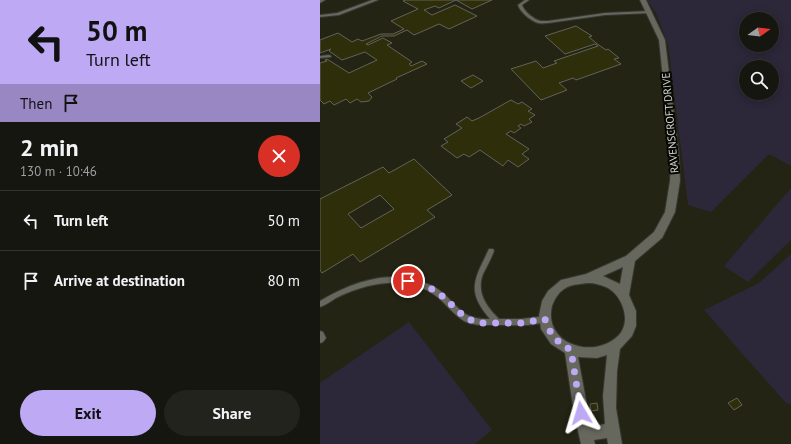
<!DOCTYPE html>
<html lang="en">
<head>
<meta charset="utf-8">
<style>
  body { margin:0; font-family:"PT Sans",sans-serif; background:#23231e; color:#f1f3f6; height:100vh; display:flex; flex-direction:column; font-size:15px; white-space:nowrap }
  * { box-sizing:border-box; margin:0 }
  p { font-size:13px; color:#9e9f9f }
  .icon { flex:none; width:22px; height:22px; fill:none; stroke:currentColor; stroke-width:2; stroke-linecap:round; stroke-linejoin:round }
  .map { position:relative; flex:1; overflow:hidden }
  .drawer { display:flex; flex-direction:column; background:#161610; width:320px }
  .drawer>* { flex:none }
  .guide { background:#bea9f4; color:#111; overflow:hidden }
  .needle { width:26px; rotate:76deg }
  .buttons { position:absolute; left:419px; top:12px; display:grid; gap:8px }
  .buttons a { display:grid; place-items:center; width:40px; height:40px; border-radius:50%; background:#161610; box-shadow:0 2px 10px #0003,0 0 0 1px #353530; font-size:20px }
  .pin { position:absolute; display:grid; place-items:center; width:34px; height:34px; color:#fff; margin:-17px; border:2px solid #fff; border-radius:50%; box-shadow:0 1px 4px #0007 }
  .me { position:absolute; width:44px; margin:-22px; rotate:353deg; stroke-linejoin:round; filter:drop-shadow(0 0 3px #0008) }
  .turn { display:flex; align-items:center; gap:14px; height:84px; padding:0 20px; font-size:18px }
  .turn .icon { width:52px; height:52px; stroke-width:2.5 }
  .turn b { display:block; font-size:28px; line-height:34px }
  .then { display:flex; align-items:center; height:38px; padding:0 20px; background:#0003; gap:8px; font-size:15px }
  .round { display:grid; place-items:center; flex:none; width:42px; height:42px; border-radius:21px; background:#23231e }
  .summary { display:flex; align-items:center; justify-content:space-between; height:68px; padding:0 20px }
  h1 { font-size:24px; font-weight:700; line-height:30px }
  .button { display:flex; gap:8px; margin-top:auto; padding:8px 20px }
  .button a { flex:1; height:46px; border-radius:24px; background:#bea9f4; color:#111; font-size:16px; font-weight:700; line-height:46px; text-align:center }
  .button a+a { background:#23231e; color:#f1f3f6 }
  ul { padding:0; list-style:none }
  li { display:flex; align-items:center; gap:12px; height:60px; padding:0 20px; border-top:1px solid #353530 }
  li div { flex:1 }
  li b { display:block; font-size:15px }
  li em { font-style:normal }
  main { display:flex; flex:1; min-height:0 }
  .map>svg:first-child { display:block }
  .built { fill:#242415; fill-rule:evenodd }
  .green { fill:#2c2739; fill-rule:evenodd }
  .building { fill:#2e2e0a; stroke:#626359; fill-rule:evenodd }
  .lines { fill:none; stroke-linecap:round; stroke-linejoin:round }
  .service-casing { stroke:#383833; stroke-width:2 }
  .minor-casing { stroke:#383833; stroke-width:2 }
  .service { fill:#66675d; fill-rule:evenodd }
  .minor { fill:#66675d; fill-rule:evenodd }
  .route { stroke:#bea9f4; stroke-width:7; stroke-dasharray:0 12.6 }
  .labels { text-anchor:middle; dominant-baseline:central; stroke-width:4; stroke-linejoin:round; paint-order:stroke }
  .street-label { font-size:11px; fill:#d5d5cf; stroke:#070704 }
</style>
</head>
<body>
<main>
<section class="drawer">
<div class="guide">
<div class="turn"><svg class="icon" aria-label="left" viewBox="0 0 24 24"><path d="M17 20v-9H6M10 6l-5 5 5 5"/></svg><div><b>50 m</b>Turn left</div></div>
<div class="then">Then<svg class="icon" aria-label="arrive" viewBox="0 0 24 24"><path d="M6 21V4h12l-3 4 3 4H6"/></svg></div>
</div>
<div class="summary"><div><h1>2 min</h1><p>130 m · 10:46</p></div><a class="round" style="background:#d93025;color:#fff"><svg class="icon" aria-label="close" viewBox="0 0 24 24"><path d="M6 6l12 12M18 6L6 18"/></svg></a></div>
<ul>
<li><svg class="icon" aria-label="left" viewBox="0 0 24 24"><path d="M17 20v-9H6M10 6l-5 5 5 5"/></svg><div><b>Turn left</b></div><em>50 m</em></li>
<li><svg class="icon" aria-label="arrive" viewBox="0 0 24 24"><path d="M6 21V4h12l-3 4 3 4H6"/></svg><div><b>Arrive at destination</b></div><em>80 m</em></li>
</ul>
<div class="button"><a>Exit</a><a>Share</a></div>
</section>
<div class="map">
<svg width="471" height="444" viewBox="0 0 471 444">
  <rect width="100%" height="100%" fill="#1d1d15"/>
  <path class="built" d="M0,0h471v444h-471zM426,19h26v26h-26zM426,67h26v26h-26z"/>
  <g class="green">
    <path d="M327,0h144v166l-22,-12 -58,58 -23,-7 -20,-161 -12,-31zM426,19h26v26h-26zM426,67h26v26h-26z"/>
    <polygon points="471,188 471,240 428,282 404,266"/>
    <polygon points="471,254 471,405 465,402 384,310 439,283"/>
    <polygon points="89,322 172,430 155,444 0,444 0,383"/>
  </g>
  <g class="building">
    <polygon points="136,0 119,8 115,6 104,10 112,15 135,5 157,16 129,29 119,24 94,35 87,30 74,36 62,36 46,44 48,45 63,38 72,43 67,45 92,62 89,64 91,66 102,61 107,64 76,78 77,79 48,93 52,97 49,101 41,102 37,99 30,103 26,99 14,105 10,101 4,104 0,100 0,63 7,61 5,60 7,59 29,73 57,60 45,52 22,60 9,51 11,49 0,53 0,40 18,33 32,42 38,39 42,41 61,34 73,34 84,29 71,21 98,9 83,1 85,0 172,0 152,9"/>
    <polygon points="256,26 272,36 269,37 276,43 286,50 288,49 299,58 294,59 301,64 256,80 253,78 239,83 247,90 221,100 191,69 216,61 223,68 237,63 234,61 278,46 275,44 245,54 225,36"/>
    <polygon points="153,75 163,81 151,88 141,81"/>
    <polygon points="191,100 198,104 202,102 212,109 208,111 215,115 209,119 212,122 204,126 201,124 198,126 201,128 194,133 191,131 186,134 209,149 202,154 209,159 198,167 188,160 183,166 160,150 149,157 144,154 137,158 121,146 128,142 124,139 142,128 136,124 147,117 152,121 159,118"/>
    <path d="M94,159l38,36 -25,15 8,7 -75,45 -7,-8 -31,19 -2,-3v-71l63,-32 6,6zM60,195l14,14 -33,19 -13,-14z"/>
    <polygon points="417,398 422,405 414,410 408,403"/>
    <polygon points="277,403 278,410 271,411 270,404"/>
  </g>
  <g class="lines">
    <defs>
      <g id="service">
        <polygon points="52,0 58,0 19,15 0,17 0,15 17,13"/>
        <path d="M205,0h4l-7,5c2,6 12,15 19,16 2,0 5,0 7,0l57,-8 45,-2 2,1 -2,1 -45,2 -57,8c-3,0 -7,1 -10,0 -7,-2 -18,-11 -20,-18z"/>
        <polygon points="9,55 11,56 11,57 0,58 0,56"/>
        <path d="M169,249h4l1,2c-3,8 -7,15 -11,23 -7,18 3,32 16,45h22l24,-3 2,1 1,2 -1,2c-16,6 -34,4 -51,4 -11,0 -22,1 -32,-4 -8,-5 -14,-12 -21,-19 -15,-15 -34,-21 -55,-19 -18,1 -36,7 -52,15 -5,3 -10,7 -16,9v-6c30,-18 68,-32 102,-19 6,2 12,4 17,8 20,15 21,30 51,29 -25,-29 -15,-40 -1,-70z"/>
        <polygon points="0,331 3,332 6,338 3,342 0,343"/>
      </g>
      <g id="minor">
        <polygon points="0,0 5,0 0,3"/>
        <path d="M320,0h6l19,40 14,116 1,25 -5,31 -13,26 -27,23 -6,34 7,16v15l-4,10 -12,13 -3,22 -1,37 6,36h-14l-1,-6 -13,2 1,4h-14l-7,-31 -9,-60 -14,-9 -10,-15 -2,-13 3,-15 6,-10 13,-11 25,-6 40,-18 28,-24 11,-20 5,-31 1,-25 -12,-116zM303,267l-3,17 -17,-8zM268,283c7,0 14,2 20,5 15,9 24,34 10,48 -25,24 -75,8 -66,-30 3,-9 9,-17 18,-20 6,-2 12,-2 18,-3zM287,355l-4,41 2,28 -14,3 -13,-70 19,1z"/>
      </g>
    </defs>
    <use href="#service" class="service-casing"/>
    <use href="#minor" class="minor-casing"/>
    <use href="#service" class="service"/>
    <use href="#minor" class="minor"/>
  </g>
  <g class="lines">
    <path class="route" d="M88,281l21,6 13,9 24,22 12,5h43l24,-4c5,16 12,23 26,31l10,63"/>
  </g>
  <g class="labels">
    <g class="street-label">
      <text transform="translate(350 123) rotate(-95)">RAVENSCROFT DRIVE</text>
    </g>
  </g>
</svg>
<div class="buttons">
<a><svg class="needle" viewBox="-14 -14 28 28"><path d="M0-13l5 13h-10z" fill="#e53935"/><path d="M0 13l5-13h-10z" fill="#9e9f9f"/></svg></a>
<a><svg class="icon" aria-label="search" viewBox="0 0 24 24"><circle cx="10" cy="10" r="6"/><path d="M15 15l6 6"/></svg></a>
</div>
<div class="pin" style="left:88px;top:281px;background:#d93025"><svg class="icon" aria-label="arrive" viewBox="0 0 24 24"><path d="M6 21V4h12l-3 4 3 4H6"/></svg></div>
<svg class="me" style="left:261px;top:413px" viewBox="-20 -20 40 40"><path d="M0-17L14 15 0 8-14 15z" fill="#bea9f4" stroke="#fff" stroke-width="4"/></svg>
</div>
</main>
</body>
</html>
